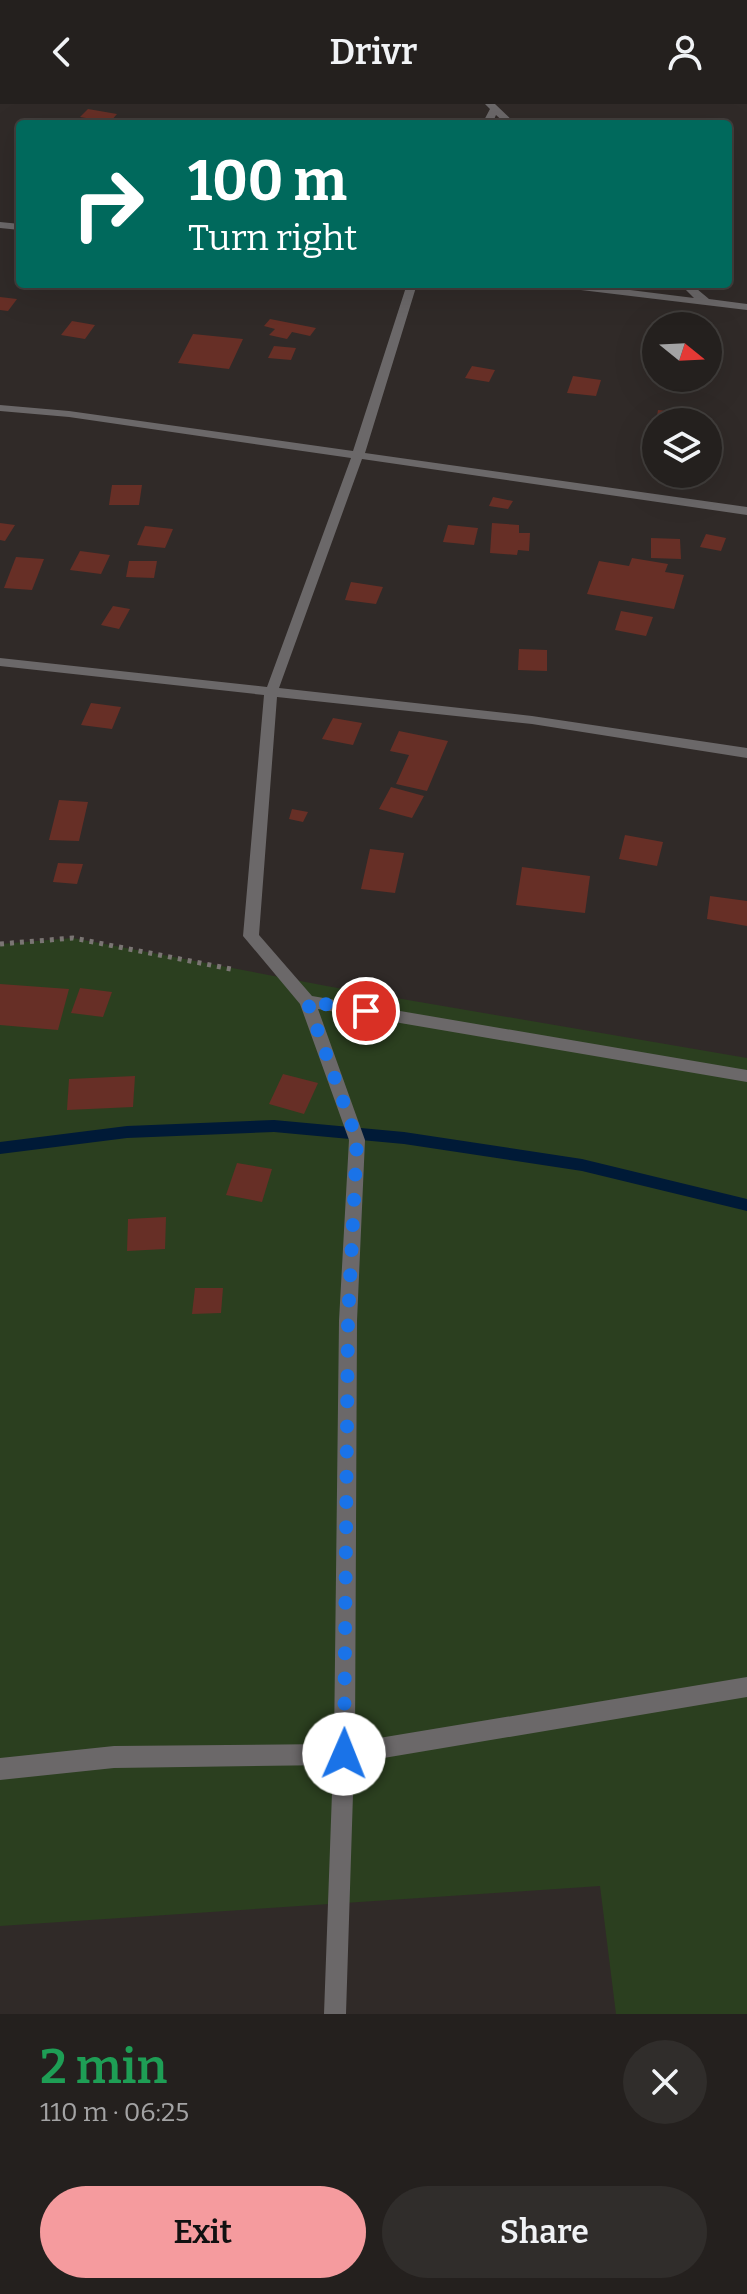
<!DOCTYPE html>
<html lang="en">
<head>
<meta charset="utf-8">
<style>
  body { margin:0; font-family:Bitter,serif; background:#302d2b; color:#f1f3f6; height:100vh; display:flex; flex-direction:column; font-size:30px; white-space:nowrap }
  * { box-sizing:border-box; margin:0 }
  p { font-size:26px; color:#a3a3a4 }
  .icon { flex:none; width:44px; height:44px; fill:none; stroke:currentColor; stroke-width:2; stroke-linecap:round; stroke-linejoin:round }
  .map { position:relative; height:1910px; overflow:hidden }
  .side { display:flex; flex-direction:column; background:#24201e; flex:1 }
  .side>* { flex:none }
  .top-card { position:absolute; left:16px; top:16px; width:716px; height:168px; border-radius:8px; box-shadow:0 8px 32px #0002,0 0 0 2px #413e3c; background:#00695c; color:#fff; overflow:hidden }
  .needle { width:52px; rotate:108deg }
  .buttons { position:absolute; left:642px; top:208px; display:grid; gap:16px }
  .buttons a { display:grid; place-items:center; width:80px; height:80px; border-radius:50%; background:#24201e; box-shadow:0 8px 32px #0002,0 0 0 2px #413e3c; font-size:40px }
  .pin { position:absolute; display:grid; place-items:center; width:68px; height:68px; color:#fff; margin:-34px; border:4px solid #fff; border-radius:50%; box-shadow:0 2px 8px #0007 }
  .me { position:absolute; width:88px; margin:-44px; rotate:1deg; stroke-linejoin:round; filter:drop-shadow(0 0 6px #0008) }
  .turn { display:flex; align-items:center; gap:28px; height:168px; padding:0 40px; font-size:36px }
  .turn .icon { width:104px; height:104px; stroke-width:2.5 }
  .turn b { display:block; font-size:56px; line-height:68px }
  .round { display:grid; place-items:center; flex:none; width:84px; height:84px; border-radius:42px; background:#302d2b }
  .summary { display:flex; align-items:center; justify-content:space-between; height:136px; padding:0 40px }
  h1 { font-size:48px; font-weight:600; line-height:60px; color:#1e9e55 }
  .button { display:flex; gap:16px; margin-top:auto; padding:16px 40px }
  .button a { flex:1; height:92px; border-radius:48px; background:#f59b9e; color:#111; font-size:32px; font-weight:600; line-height:92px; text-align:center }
  .button a+a { background:#302d2b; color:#f1f3f6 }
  header { display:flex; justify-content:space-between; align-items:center; height:104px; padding:0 40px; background:#24201e; font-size:36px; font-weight:600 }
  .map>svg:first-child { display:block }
  .green { fill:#2b3f1f }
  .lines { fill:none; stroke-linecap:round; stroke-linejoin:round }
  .stream { fill:#001a37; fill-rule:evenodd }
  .building { fill:#672f26 }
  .path { stroke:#7a7573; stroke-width:5; stroke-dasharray:4 6; stroke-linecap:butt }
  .street { fill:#6b6869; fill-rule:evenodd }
  .route { stroke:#1a73e8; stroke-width:14; stroke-dasharray:0 25.2 }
</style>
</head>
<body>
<header><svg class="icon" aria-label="back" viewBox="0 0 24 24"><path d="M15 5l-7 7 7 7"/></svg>Drivr<svg class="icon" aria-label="person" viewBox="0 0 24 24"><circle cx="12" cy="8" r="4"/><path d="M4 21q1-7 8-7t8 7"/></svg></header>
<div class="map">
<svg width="747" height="1910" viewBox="0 0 747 1910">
  <rect width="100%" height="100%" fill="#302a28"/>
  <polygon class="green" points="73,834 332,883 747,954 747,1910 616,1910 600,1782 0,1822 0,840"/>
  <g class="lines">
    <polygon class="stream" points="274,1016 404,1028 582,1055 747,1095 747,1107 582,1067 404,1040 274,1028 127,1034 0,1050 0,1038 127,1022"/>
  </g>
  <g class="building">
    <polygon points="88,5 117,10 110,18 80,13"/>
    <polygon points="0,193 17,195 8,207 0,206"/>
    <polygon points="270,215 316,224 310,232 292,228 287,235 269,231 275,225 264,222"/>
    <polygon points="72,217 95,221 85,235 61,231"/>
    <polygon points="193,230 243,235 229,265 178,259"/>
    <polygon points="274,242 296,244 291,256 268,254"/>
    <polygon points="472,262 495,266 489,278 465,274"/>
    <polygon points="573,272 601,276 596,292 567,289"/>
    <polygon points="658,306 689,309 688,318 656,318"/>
    <polygon points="112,381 142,381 139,401 109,401"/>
    <polygon points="493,393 513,397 508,405 489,402"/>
    <polygon points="0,419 15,421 5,437 0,436"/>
    <polygon points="492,419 519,421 519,429 530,429 529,447 518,446 517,451 490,449"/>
    <polygon points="448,421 478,424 474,441 443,438"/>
    <polygon points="145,422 173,425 165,444 137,441"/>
    <polygon points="706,430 726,434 721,447 700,443"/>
    <polygon points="651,434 680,435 681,455 651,454"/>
    <polygon points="80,447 110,451 101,470 70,466"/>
    <polygon points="16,453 44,455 32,486 4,484"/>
    <polygon points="632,454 668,460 665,468 684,471 674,505 587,490 599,457 629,462"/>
    <polygon points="129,457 157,457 154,474 126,473"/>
    <polygon points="351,478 383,483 376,500 345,496"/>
    <polygon points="113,502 130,505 119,525 101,521"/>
    <polygon points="621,507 653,513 646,532 615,526"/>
    <polygon points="519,545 547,546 547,567 518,566"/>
    <polygon points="91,599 121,603 112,625 81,621"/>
    <polygon points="333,614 362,619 353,641 322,635"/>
    <polygon points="399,627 448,637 427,687 396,680 409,651 390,647"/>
    <polygon points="391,683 424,692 412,714 379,705"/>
    <polygon points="59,696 88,698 79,737 49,736"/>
    <polygon points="292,705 308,708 303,718 289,715"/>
    <polygon points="625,731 663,738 657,762 619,755"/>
    <polygon points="370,745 404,749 395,789 361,785"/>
    <polygon points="58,759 83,760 77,780 53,778"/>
    <polygon points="522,763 590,772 585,809 516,801"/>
    <polygon points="710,792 747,797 747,822 707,815"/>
    <polygon points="0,880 69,885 58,926 0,921"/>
    <polygon points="80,884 112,888 103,913 71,909"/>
    <polygon points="283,970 318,979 304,1010 269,1000"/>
    <polygon points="135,972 133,1003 67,1006 69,975"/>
    <polygon points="237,1059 272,1065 262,1098 226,1091"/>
    <polygon points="166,1113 165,1145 127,1147 128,1115"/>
    <polygon points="195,1184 223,1184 221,1209 192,1210"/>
  </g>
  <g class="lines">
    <polyline class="path" points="0,840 73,834 236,866"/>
    <g class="street">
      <polygon points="485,0 495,0 516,20 506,20 496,11 492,20 482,20 490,5"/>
      <polygon points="0,118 20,120 20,126 0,124"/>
      <polygon points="407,180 417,180 365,349 747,403 747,411 362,355 279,584 532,612 747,644 747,654 532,620 277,593 259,831 312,892 747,966 747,978 318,905 365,1036 357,1217 355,1638 747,1573 747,1593 354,1659 346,1910 324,1910 333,1661 114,1664 0,1676 0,1654 114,1642 334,1640 339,1217 349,1036 300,900 243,832 264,591 0,562 0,554 267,583 351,354 69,313 0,307 0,301 69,307 353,347"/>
      <polygon points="551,180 582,180 694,194 680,180 691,180 709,195 747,200 747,206 556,183"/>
    </g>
  </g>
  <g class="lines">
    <polyline class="route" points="344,1650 348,1217 357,1036 307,897 366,907"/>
  </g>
</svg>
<div class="buttons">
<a><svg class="needle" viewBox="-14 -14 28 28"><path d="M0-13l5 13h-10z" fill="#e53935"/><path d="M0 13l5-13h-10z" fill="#a3a3a4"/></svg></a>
<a><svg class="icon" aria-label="layers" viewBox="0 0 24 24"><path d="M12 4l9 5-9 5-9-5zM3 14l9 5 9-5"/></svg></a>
</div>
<div class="pin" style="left:366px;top:907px;background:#d93025"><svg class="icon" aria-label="arrive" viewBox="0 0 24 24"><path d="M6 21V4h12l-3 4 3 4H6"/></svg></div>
<svg class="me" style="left:344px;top:1650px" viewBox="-20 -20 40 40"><circle r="19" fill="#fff"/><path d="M0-13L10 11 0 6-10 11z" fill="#1a73e8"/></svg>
<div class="top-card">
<div class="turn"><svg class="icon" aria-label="right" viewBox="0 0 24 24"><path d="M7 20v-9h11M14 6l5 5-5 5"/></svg><div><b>100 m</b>Turn right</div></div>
</div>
</div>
<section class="side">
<div class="summary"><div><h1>2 min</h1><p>110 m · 06:25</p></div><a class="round"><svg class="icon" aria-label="close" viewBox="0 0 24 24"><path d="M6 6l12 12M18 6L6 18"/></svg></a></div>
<div class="button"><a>Exit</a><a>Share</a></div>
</section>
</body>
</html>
